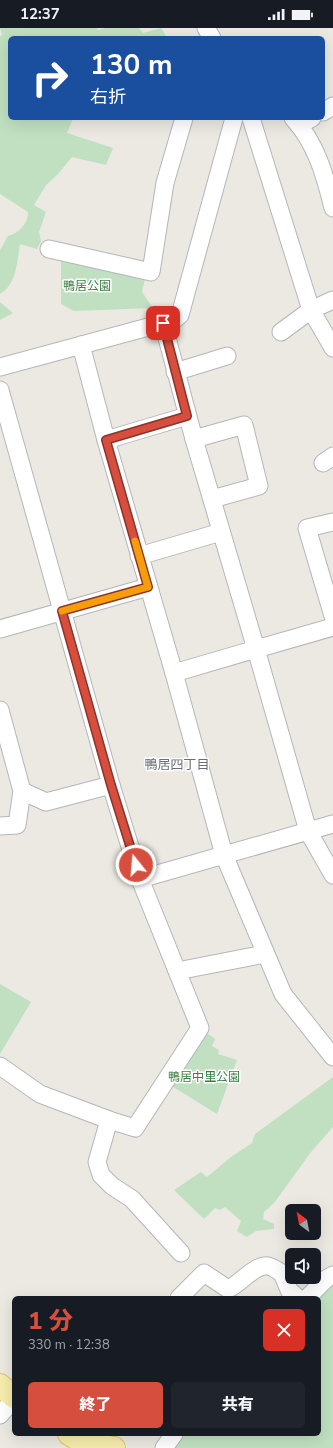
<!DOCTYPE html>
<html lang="ja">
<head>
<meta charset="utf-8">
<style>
  body { margin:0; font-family:"Nunito Sans","Noto Sans JP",sans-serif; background:#20242c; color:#f1f3f6; height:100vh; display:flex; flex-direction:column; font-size:15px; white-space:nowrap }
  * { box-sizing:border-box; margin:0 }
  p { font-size:13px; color:#9ea1a6 }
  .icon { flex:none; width:22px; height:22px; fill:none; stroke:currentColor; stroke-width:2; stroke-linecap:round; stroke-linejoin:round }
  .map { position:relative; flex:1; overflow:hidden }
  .sheet { position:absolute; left:12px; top:1268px; width:309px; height:140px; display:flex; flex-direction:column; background:#171b24; border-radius:6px; box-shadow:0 4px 16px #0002 }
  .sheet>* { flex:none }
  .hud { position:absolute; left:8px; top:8px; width:317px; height:84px; border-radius:6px; box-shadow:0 4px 16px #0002; background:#1a4fa0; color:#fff; overflow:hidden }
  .needle { width:26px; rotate:328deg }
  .tools { position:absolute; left:285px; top:1176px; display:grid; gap:8px }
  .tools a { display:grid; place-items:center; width:36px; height:36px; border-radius:6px; background:#171b24; box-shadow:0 4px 16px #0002; font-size:20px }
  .pin { position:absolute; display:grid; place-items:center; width:34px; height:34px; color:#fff; margin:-17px; border-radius:8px; box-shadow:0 2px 6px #0006 }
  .me { position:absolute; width:44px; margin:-22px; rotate:343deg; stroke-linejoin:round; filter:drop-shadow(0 0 3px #0008) }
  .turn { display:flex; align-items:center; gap:14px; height:84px; padding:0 16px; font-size:18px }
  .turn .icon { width:52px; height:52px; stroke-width:2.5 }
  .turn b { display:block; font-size:28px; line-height:34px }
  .round { display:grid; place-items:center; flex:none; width:42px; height:42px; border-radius:6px; background:#20242c }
  .headline { display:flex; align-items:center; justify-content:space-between; height:68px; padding:0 16px }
  h1 { font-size:24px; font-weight:800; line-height:30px; color:#d64e3d }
  .primary-button { display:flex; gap:8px; margin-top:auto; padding:8px 16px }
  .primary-button a { flex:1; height:46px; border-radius:6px; background:#d64e3d; color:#fff; font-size:16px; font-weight:800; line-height:46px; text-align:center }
  .primary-button a+a { background:#20242c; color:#f1f3f6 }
  .status { display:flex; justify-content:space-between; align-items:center; height:28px; padding:0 20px; background:#171b24; direction:ltr }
  .status svg { height:11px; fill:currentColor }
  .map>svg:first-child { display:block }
  .green { fill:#c0e0c1 }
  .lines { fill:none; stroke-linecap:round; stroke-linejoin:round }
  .minor-casing { stroke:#b4b6ba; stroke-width:19 }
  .major-casing { stroke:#e1c364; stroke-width:24 }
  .minor { stroke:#fff; stroke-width:17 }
  .major { stroke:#f6ecac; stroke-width:22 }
  .route-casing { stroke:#8b3328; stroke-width:10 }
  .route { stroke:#d64e3d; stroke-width:7 }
  .slow { stroke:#f59e0b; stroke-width:7 }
  .labels { text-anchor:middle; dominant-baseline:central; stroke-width:3; stroke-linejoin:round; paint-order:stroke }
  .park-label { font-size:12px; fill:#3c7d42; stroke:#fff }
  .neighbourhood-label { font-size:13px; fill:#6b6e72; stroke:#fff }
</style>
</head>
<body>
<div class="status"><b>12:37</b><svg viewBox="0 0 49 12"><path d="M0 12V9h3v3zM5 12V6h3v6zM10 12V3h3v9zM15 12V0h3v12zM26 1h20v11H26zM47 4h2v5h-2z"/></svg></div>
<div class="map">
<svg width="333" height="1420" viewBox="0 0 333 1420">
  <rect width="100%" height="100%" fill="#ebe9e1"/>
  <g class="green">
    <path d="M0,0h97l1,2 7,-2h34l4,5 18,-5 6,10h-157v80h63l-6,15 46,15 -7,17 -34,-8 -14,17 -12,11 -12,20 12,7 -7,20 2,9 -4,8 -17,-5c-3,18 -3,40 -20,50v-44l8,-14c11,-3 20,-12 20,-24l-28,-18v-158l2,-1z"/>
    <polygon points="61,228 146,246 142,264 153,280 74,283 61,276"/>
    <polygon points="0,274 13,285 0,292"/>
    <polygon points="0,956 31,974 0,1026"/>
    <polygon points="204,1003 215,1011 212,1018 219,1022 218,1026 237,1032 217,1086 170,1057"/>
    <polygon points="333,1049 333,1099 311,1124 274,1175 264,1184 263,1191 274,1196 274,1201 256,1203 247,1209 237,1203 241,1193 225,1179 220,1182 215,1180 204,1191 174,1162 201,1144 207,1149 231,1129 252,1115 255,1106"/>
    <polygon points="333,1252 333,1420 174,1420 183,1406 319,1406 319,1270"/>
  </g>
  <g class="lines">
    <defs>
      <g id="minor">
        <polyline points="206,0 212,10"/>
        <polyline points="323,84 333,78"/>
        <polyline points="251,90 311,282 333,320"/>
        <path d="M293,90c23,25 32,57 40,90"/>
        <polyline points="299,97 312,90"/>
        <polyline points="49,221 151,244 165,155 184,90"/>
        <polyline points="163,295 194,411 256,621 333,599"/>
        <polyline points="281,304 311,282 333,272"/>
        <polyline points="81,317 106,412 174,645 224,827 283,966 333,1029"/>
        <polyline points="0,339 163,295 174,292 180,287 234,90"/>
        <polyline points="175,344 227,328"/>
        <polyline points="0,362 111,757 140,851 200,1000 135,1100 109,1092 40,1066 0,1038"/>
        <polyline points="194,411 244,397 259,458 212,471"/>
        <polyline points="106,412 187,388"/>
        <polyline points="323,435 333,428"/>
        <polyline points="333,494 307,500 333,588"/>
        <polyline points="139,528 221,504"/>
        <polyline points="0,601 148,559"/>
        <polyline points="174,645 256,621 308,803 333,847"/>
        <polyline points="0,682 22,763 46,774 111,757"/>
        <polyline points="0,798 17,797 22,763"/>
        <polyline points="140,851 333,796"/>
        <polyline points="177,943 265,926"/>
        <polyline points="109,1092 97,1134 101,1147 112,1158 132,1171 181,1225"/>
        <path d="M179,1270l25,-25 24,16c12,-5 27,-25 40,-23 5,1 10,5 14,7l7,17 9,8"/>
        <polyline points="307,1270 326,1251 333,1247"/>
        <polyline points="0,1387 14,1371"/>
        <polyline points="164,1420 174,1406"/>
      </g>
      <g id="major">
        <polyline points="0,1357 14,1369"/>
        <polyline points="69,1406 82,1414 114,1420"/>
      </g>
    </defs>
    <use href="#minor" class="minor-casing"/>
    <use href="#major" class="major-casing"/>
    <use href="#minor" class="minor"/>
    <use href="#major" class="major"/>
  </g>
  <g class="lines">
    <defs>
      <polyline id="route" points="136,837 111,757 62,583 148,559 106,412 187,388 163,295"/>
    </defs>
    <use href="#route" class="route-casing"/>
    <use href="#route" class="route"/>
    <polyline class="slow" points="62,583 148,559 135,513"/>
  </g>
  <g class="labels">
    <g class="park-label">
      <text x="87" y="258">鴨居公園</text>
      <text x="204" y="1049">鴨居中里公園</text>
    </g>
    <g class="neighbourhood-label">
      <text x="177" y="737">鴨居四丁目</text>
    </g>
  </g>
</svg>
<div class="tools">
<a><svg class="needle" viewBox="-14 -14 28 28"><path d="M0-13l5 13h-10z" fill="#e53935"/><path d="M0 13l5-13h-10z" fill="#9ea1a6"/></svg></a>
<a><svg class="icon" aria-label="sound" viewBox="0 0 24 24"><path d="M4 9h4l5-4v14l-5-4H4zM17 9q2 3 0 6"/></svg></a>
</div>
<div class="pin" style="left:163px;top:295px;background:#d93025"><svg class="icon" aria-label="arrive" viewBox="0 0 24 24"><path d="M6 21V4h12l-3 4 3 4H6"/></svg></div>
<svg class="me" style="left:136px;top:837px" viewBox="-20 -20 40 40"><circle r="17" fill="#d64e3d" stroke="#fff" stroke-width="3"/><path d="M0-11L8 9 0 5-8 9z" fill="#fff"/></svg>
<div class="hud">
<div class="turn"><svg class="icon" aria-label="right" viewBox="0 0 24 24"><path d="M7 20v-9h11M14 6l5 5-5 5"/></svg><div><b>130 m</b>右折</div></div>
</div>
<section class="sheet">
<div class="headline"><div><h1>1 分</h1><p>330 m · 12:38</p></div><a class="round" style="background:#d93025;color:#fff"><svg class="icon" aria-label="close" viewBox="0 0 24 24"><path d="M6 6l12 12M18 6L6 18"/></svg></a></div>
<div class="primary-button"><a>終了</a><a>共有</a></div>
</section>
</div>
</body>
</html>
